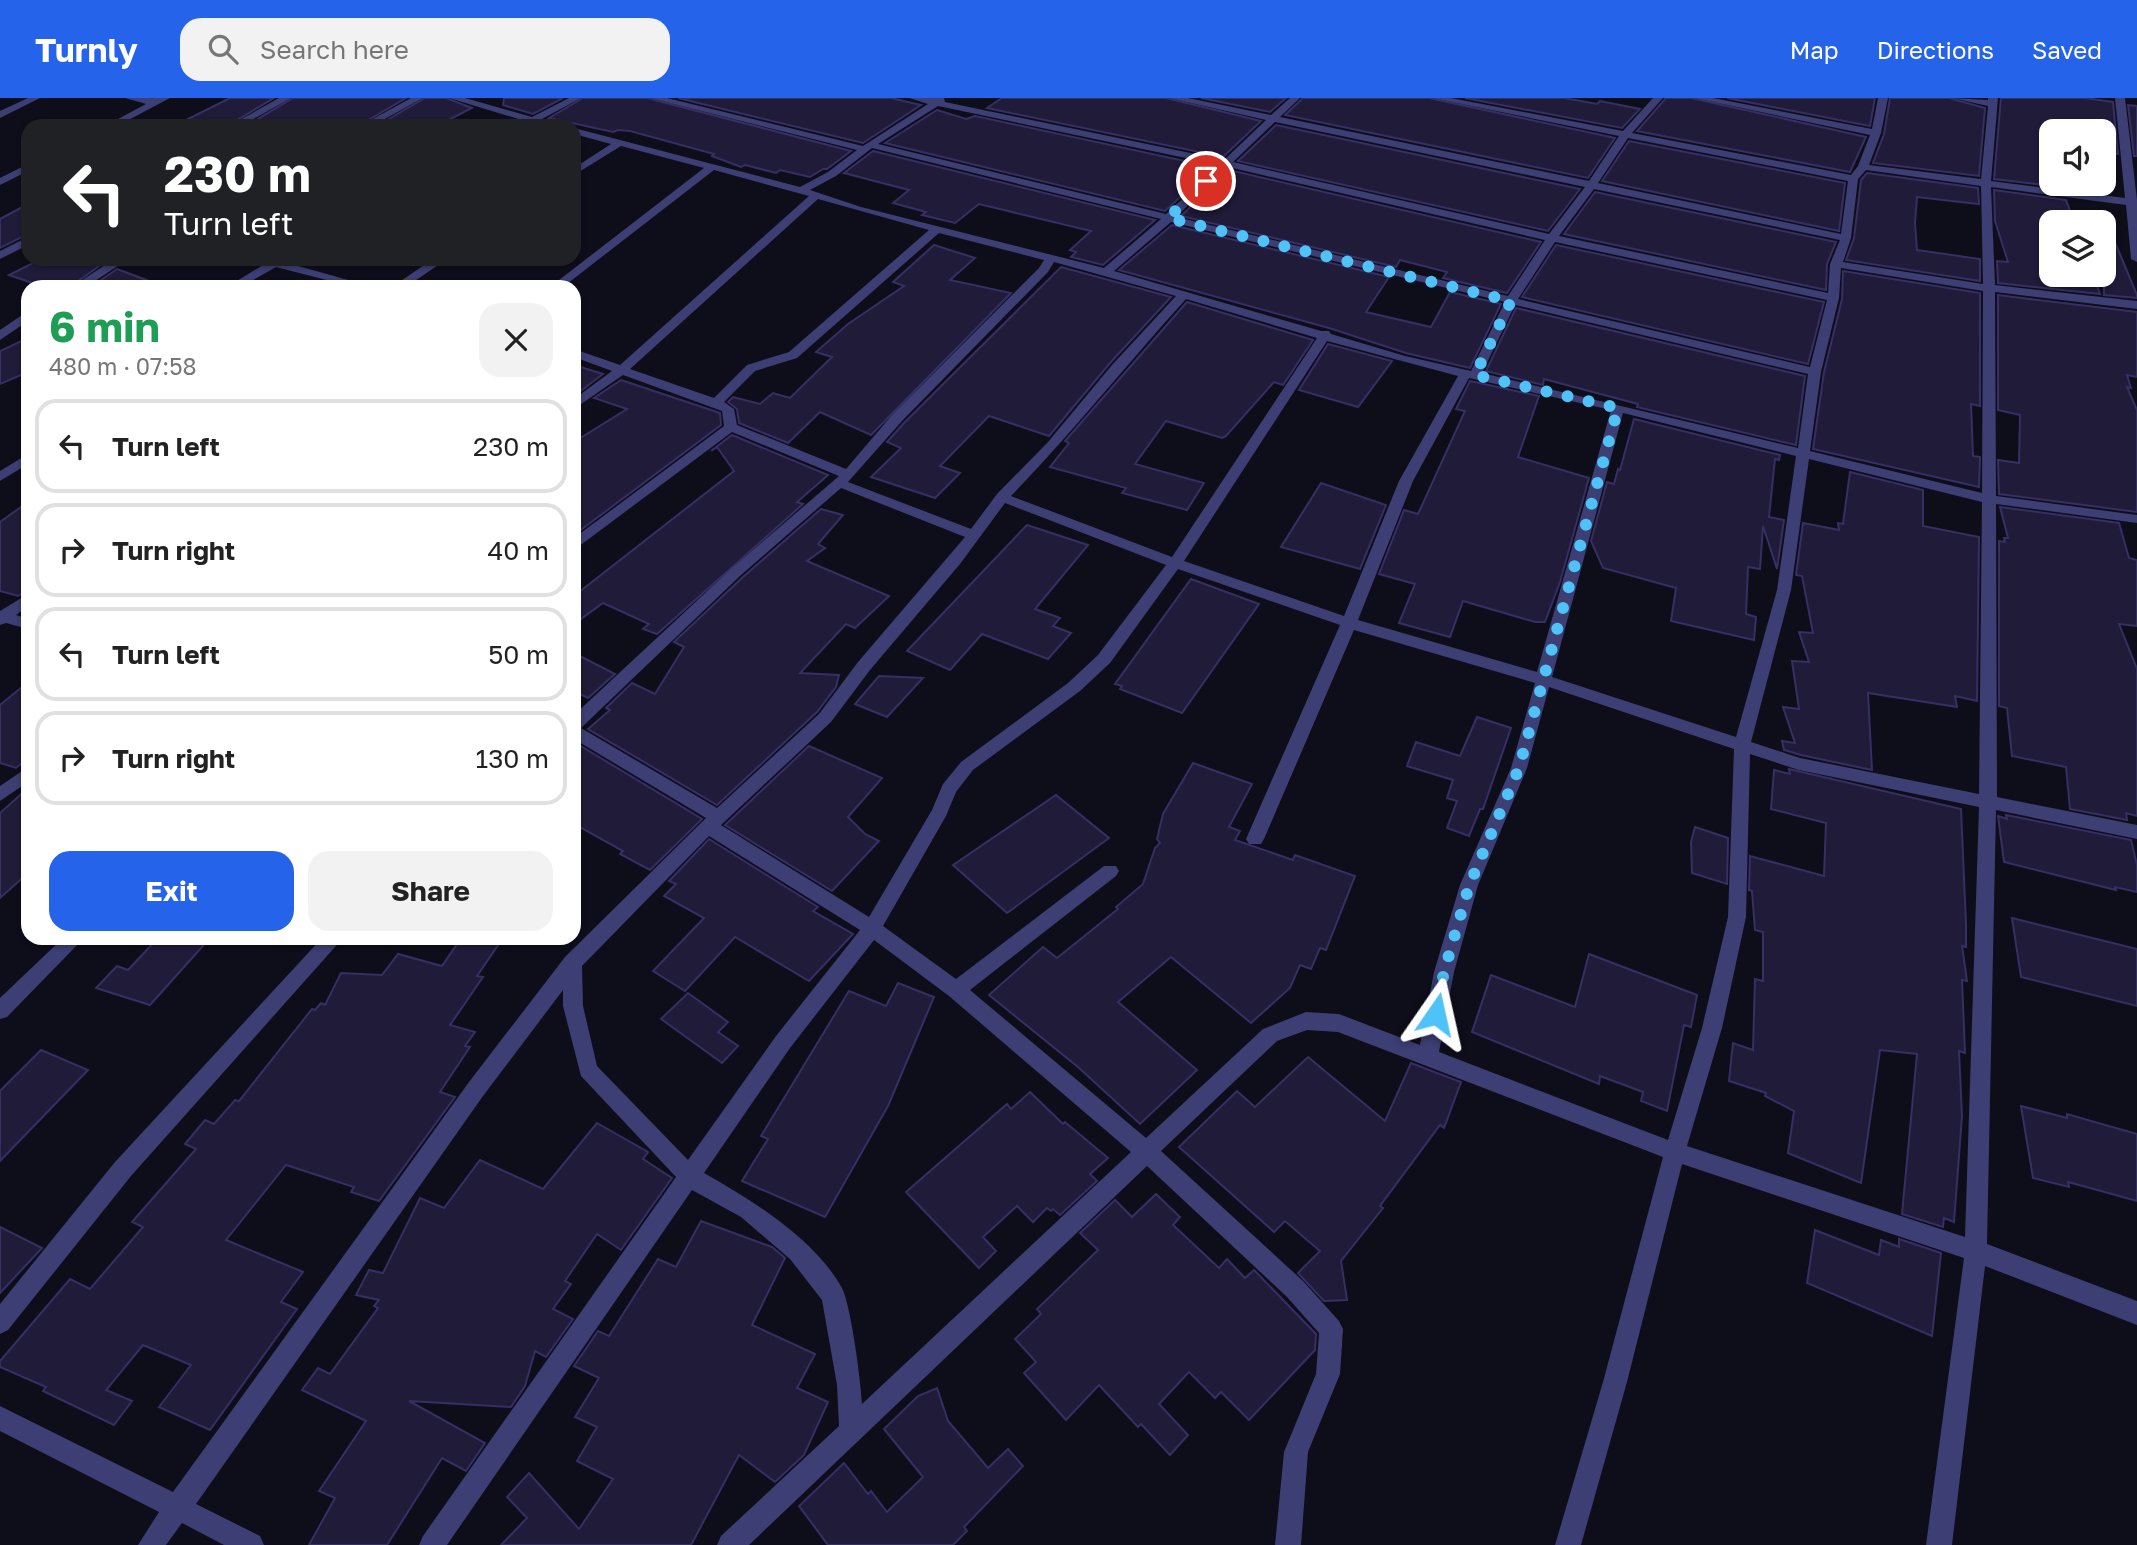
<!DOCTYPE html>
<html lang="en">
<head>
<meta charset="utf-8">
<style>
  body { margin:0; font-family:"Golos Text",sans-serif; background:#f2f2f2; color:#222; height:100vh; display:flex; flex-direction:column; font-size:26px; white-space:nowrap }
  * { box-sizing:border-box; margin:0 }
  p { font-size:23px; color:#767676 }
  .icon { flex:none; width:38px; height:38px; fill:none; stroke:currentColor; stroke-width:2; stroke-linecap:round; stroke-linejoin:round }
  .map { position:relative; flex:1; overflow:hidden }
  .details { position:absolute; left:21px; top:182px; width:560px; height:665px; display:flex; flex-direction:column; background:#fff; border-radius:21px; box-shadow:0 2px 5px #0004 }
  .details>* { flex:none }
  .top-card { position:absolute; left:21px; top:21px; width:560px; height:147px; border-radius:21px; box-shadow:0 2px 5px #0004; background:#202124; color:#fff; overflow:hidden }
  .tools { position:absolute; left:2039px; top:21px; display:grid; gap:14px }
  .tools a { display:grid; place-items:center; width:77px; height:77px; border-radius:14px; background:#fff; box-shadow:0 2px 5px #0004; font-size:35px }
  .pin { position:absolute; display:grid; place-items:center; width:60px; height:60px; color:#fff; margin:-30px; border:4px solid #fff; border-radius:50%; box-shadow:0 2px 7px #0007 }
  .me { position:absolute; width:77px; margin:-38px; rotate:11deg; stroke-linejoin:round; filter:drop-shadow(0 0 5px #0008) }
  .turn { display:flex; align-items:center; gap:24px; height:147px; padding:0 28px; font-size:32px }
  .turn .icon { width:91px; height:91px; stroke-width:2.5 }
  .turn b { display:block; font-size:49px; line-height:60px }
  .round { display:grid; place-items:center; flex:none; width:74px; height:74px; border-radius:21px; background:#f2f2f2 }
  .overview { display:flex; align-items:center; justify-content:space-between; height:119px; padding:0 28px }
  h1 { font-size:42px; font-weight:700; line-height:52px; color:#1e9e55 }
  .button { display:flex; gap:14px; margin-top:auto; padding:14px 28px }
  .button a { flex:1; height:80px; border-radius:21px; background:#2563eb; color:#fff; font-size:28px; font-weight:700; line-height:80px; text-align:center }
  .button a+a { background:#f2f2f2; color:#222 }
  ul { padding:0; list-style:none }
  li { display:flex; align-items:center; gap:21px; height:94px; margin:0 14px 10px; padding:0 14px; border:4px solid #e0e0e0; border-radius:21px }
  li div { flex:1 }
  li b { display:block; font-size:26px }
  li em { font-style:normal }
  header { display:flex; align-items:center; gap:42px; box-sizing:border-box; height:98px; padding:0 35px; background:#2563eb; color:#fff }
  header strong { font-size:33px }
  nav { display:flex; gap:38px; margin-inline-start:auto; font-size:24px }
  .search { width:490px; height:63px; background:#f2f2f2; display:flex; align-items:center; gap:18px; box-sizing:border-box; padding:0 24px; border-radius:21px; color:#767676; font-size:26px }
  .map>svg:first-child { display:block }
  .building { fill:#1f1b39; stroke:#362f63; stroke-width:2 }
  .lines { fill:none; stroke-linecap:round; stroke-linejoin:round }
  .minor { fill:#3c3e74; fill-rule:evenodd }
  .route { stroke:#4fc3f7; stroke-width:12; stroke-dasharray:0 21.6 }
</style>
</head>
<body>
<header>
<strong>Turnly</strong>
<div class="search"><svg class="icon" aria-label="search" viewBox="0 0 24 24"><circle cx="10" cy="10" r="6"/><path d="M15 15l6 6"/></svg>Search here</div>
<nav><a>Map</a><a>Directions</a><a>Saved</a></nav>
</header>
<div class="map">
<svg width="2137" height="1447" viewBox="0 0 2137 1447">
  <rect width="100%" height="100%" fill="#0e0d1a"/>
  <g class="building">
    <polygon points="230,0 274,0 227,28 174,28"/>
    <polygon points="293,0 406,0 358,28 246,28"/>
    <polygon points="425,0 446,0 472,10 437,28 377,28"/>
    <polygon points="504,0 563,0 533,16 503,7"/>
    <polygon points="583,0 647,0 851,53 827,71 823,71 810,79 780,72 776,75 745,67 741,69 712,58 714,56 630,33 618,32 613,34 549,20"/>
    <polygon points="678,0 891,0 921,7 863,45"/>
    <polygon points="1002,0 1166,0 1261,23 1223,59 987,10"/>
    <polygon points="1201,0 1286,0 1270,14"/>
    <polygon points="1303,0 1429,0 1615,40 1588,80 1285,17"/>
    <polygon points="1465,0 1564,0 1597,6 1600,3 1640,11 1622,30"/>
    <polygon points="1666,0 1691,0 1866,39 1850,74 1637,33"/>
    <polygon points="1727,0 1875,0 1870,28"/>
    <polygon points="1890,0 1949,0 1985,10 1979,78 1873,65 1884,36"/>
    <polygon points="2001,0 2085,0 2113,4 2118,56 2104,54 2104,33 2051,33 2051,86 2060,86 2062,89 1994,81"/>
    <polygon points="2128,7 2137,8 2137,58 2134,58"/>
    <polygon points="937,12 966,21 975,18 1213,69 1165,113 885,45"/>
    <polygon points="1276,27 1580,91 1548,133 1238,63"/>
    <polygon points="1629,43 1845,85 1839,133 1602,83"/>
    <polygon points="873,53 1155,122 1103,167 1071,159 1076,154 1070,152 1091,133 979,106 955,125 922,117 926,114 893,105 909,92 844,75"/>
    <polygon points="1229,72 1541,144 1507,195 1443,180 1447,174 1400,162 1396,169 1181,118"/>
    <polygon points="1867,75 1978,90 1979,106 1917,99 1915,125 1917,152 1980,161 1980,183 1846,162 1854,140 1861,82"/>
    <polygon points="1994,92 2066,102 2074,124 2051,124 2051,177 2093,177 2100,196 1998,185 1997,163 2008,164 1995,123"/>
    <polygon points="1595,94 1836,144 1827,166 1826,192 1564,136"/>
    <polygon points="28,106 28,136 0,150 0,121"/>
    <polygon points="2104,118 2137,197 2137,200 2104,197"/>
    <polygon points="1172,127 1389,179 1366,214 1431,229 1450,194 1501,206 1470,270 1406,255 1329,230 1119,172"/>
    <polygon points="934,147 975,160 950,182 1011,195 871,337 820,314 788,345 739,325 737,311 728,304 733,299 760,306 773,295 790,300 832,259 816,254 848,226 904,188 893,184"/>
    <polygon points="1556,147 1824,204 1808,266 1522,199"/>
    <polygon points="41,161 89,161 102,166 70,189 44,189 9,177"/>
    <polygon points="1061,169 1171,199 1110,265 1049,338 989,318 940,368 960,375 935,400 871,379 901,350 887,344 904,325"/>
    <polygon points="117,171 157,186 157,189 91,189"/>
    <polygon points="1843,173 1980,195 1980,308 1971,306 1973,358 1980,359 1979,389 1813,351 1824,274 1842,201"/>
    <polygon points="1998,197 2137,214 2137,279 2127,277 2131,290 2127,289 2137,312 2137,414 1999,396 1998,362 2019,365 2020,317 1998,312"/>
    <polygon points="1187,204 1313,242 1283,287 1274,284 1226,338 1222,340 1166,323 1135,366 1204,385 1187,412 1122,395 1126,390 1050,369 1069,345 1065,343"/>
    <polygon points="1516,210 1805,278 1796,347 1637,309 1638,306 1544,281 1543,287 1486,273"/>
    <polygon points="28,240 28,274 0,286 0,253"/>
    <polygon points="1328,246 1392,263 1358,309 1299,292"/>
    <polygon points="574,267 603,276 578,295 574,293"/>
    <polygon points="621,282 720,315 721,327 574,437 574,344 627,311 594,300"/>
    <polygon points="1470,283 1539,298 1518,359 1589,380 1560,484 1545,524 1535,524 1463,503 1450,539 1399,525 1415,486 1379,476 1404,412 1418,416 1465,313 1456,311"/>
    <polygon points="1634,321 1780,357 1779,362 1775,361 1769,419 1784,422 1777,471 1763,428 1760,471 1748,469 1746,516 1756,519 1754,542 1671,523 1676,490 1603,470 1591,443 1607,384 1614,386 1618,371 1620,372"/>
    <polygon points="732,337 828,377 797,404 803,406 657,536 643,531 649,526 603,505 574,526 574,498 734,373 717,349 711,353"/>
    <polygon points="1850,374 1923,392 1923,428 1979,439 1977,603 1955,598 1957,609 1868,595 1872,672 1801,657 1784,652 1782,643 1795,645 1783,609 1799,611 1792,563 1809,564 1799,534 1813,535 1802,478 1796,477 1803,425 1839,432 1838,425 1843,426"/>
    <polygon points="1321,385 1386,407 1360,471 1281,449"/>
    <polygon points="28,404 28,491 18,498 0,493 0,424"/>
    <polygon points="2000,409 2119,425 2129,460 2137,462 2137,528 2119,526 2137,571 2137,718 2126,715 2127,722 2070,711 2066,669 2012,658 2007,610 1999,608 1999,443 2005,444 2004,440 2008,440"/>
    <polygon points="821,411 843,417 818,446 825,450 807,463 889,498 855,530 846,526 800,575 839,577 836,589 817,614 717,707 588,631 610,612 606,610 632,585 655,596 684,549 674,544 743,479"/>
    <polygon points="1027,427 1088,447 1035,511 1060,520 1053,528 1071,535 1048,561 982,536 950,572 907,553"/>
    <polygon points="1191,481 1259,506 1182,615 1120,591 1122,588 1115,586"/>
    <polygon points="574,555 615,576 588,600 574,593"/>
    <polygon points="879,578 923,580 887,619 855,606"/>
    <polygon points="28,584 28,660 16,670 0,665 0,607"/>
    <polygon points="1477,619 1511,630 1483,711 1480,711 1469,738 1447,730 1457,703 1447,700 1453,682 1407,668 1416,644 1460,658"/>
    <polygon points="574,644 702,721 650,772 620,756 623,753 574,726"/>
    <polygon points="809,648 882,680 848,719 865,736 879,743 832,793 725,727"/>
    <polygon points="1193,665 1252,686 1229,729 1240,733 1235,742 1293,762 1295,757 1355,778 1326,852 1320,850 1311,871 1300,867 1290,890 1251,925 1171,859 1118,904 1197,972 1140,1026 1078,969 989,897 1043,849 1057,860 1118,811 1116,809 1143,786 1155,750 1160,745 1157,741 1163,716"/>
    <polygon points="1789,671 1961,711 1966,826 1966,849 1962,848 1967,883 1962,882 1965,955 1959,953 1962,1018 1954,1124 1944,1120 1943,1129 1902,1116 1917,956 1880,952 1861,1085 1788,1055 1794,1013 1765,998 1766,995 1729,983 1733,945 1753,952 1755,881 1763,883 1763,834 1755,832 1752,793 1749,792 1750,758 1824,778 1826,725 1771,711 1774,672 1790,676"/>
    <polygon points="28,690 28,775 0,800 0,715"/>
    <polygon points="1056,697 1109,740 1007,815 953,767"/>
    <polygon points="2006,717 2131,742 2137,767 2137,794 2115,789 2116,792 2004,764 1998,718 2007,721"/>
    <polygon points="1695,729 1728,740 1727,786 1692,775 1691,744"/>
    <polygon points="709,741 818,809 813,813 853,836 809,883 735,839 685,893 653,873 704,820 664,798 676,786 669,783"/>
    <polygon points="2012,820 2137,851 2137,908 2021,879"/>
    <polygon points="158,840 210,840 150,907 96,890 117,868 128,872"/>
    <polygon points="461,840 503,840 477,878 483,879 450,927 475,934 465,948 470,949 440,994 455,999 379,1103 351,1094 354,1089 286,1067 226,1142 303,1174 281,1204 297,1211 210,1332 159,1309 191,1267 143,1247 106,1292 132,1303 114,1327 43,1293 46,1289 0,1269 0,1263 70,1181 90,1191 143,1129 132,1124 196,1051 185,1046 205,1022 214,1026 235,1002 239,1003 312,911 315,912 321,905 325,907 341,875 382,877 398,856 442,868"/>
    <polygon points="1589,856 1697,897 1691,929 1684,927 1667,1013 1641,1003 1643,994 1600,978 1599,986 1472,934 1491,877 1575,909"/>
    <polygon points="898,885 934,899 888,1008 825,1119 742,1083 768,1041 761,1038 849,893 886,908"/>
    <polygon points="688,895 728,924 718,934 738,948 722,965 661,921"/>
    <polygon points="41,952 88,972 0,1063 0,993"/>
    <polygon points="1308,959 1385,1023 1411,965 1461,984 1444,1030 1440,1027 1380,1108 1383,1110 1341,1163 1347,1202 1324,1203 1298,1175 1320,1153 1285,1123 1274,1134 1179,1049 1237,993 1255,1009"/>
    <polygon points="1030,994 1063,1026 1065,1024 1108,1060 1090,1076 1097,1083 1060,1117 1053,1111 1051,1113 1047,1110 1033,1124 1017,1108 983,1139 996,1153 979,1170 906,1094 1007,1006 1011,1011"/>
    <polygon points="2021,1008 2067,1020 2067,1016 2137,1036 2137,1103 2068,1084 2069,1089 2033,1080"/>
    <polygon points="597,1025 648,1054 643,1061 672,1080 621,1152 597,1136 565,1183 571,1186 553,1211 573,1221 546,1259 535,1253 525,1288 511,1309 409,1303 485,1345 466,1373 442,1360 387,1447 309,1447 335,1400 319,1393 366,1323 302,1292 318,1270 330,1276 378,1210 374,1208 379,1202 356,1197 369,1172 383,1175 420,1100 444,1110 480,1062 543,1091"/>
    <polygon points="1156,1096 1180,1119 1173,1127 1219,1170 1227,1161 1245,1180 1254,1172 1316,1236 1315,1252 1249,1322 1221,1294 1215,1300 1189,1274 1159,1306 1188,1337 1170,1357 1141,1326 1138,1329 1099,1287 1066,1322 1024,1275 1036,1264 1015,1241 1041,1216 1037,1211 1098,1152 1080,1135 1115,1102 1132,1119"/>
    <polygon points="701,1123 772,1149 785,1160 752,1227 815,1256 797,1290 828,1304 804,1357 775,1384 739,1357 691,1447 501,1447 527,1420 507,1399 529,1375 579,1431 613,1381 577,1363 597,1329 575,1319 599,1280 574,1268 598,1233 609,1238 658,1161 676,1169"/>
    <polygon points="0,1129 42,1150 0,1195"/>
    <polygon points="1815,1132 1879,1157 1881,1142 1899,1149 1899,1141 1941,1155 1932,1238 1807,1185"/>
    <polygon points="937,1290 948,1323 988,1370 1008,1351 1023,1368 964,1429 967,1433 953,1447 828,1447 799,1408 844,1365 868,1396 871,1393 887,1414 923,1379 884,1331 918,1298"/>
  </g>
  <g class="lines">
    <g class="minor">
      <polygon points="28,0 40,0 0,20 0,13"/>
      <polygon points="125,0 170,0 117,28 105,28 146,6"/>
      <polygon points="279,0 291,0 241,28 229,28"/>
      <polygon points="411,0 423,0 372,28 360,28"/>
      <polygon points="449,0 465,0 532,19 569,0 581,0 542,21 561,28 526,26 525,23"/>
      <path d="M650,0h17l196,48 65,-42 -19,-6h35l1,4 279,58 42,-40 -97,-22h19l83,17 19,-17h10l-20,19 309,64 30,-45 -187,-38h19l172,33 30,-33h10l-31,35 219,42 7,-9 12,-31 -176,-37h19l159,31 6,-31h10l-7,35 -12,32 112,14 7,-73 -36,-8 36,2v-2h10l-7,83 134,17 -10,-100h10l12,102v62l-6,-3 -5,-54 -135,-18 4,98 142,16v8l-142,-17 1,204 141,19v8l-141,-19 1,293 140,28v14l-141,-29 -9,434 150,57v24l-152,-59 -33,279h-26l38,-287 -282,-94 -55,218 -46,163h-26l48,-163 60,-225 -325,-125 -31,-2 -30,11 -116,110 142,130 36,40 4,8 -3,45 -32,78 -7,93h-26l9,-93 32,-78 3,-41 -32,-36 -140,-131 -398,379h-32l4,-9 118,-110 -2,-41 -15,-85 -32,-41 -49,-42 -49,-27 -245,355h-28l4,-9 253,-359 -95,-101 -18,-70v-16l-80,106 -287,408 64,32 4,9h-40l-42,-22 -16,22h-28l21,-33 -159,-81v-25l173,86 296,-410 96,-125 141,-139 -132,-79v-24l157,-146 108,-93 -107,-44 -158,118v-12l150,-112 -2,-15 -99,-36 -49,34v-10l38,-28 -38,-14v-8l46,16 189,-169 -95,-26 -151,117h-13l154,-119 -83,-22 -47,29v-7l37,-24 -37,-10v-6l226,59 28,-15 29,-22zM938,8l281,59 -53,49 -288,-70zM1275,24l310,65 -36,47 -316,-72zM1628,40l220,43 -7,53 -243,-51zM872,50l289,71 -57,49 -243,-61 -51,-17 26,-14zM1228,69l317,73 -37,56 -332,-79zM1866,72l115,16 2,98 -140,-22 8,-24 7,-59zM1594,91l246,51 -10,24 -2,29 -269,-57zM818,101l111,31 -140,122 -42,13 -33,33 -84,-29zM1171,124l334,80 -34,69 -66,-15 -74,-22 -2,-3h-8l-207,-60zM939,135l105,27 -5,8 -147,147 -46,54 -109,-44 -3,-16 -10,-7 31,-31 42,-13zM1555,144l272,58 -17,67 -292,-68zM1054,164l122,34 -64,69 -64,77 -51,52 -26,35 -123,-47 54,-61 146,-149zM1841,170l142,23 -1,202 -172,-42 11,-79 18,-74zM1186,201l131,39 -145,219 -161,-61c61,-63 116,-132 175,-197zM1515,207l293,69 -10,74 -316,-75zM1327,243l131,35 -59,105 -55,135 -160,-55zM1469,280l142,32 -74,262 -179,-52 55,-139zM1623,315l173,43 -19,134 -41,147 -184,-60zM1809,361l173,43 -3,292 -179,-36 -49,-16 40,-152zM841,390l124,49 -107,125 -39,52 -102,94 -136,-80 160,-153zM1005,405l161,62 -68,90 -30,28 -107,79 -18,22 -11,26 -63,107 -148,-92 110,-103 39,-52 90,-106zM1178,471l162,56 -94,214 3,5h12l3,-5 90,-209 181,53 -24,85 -51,117 -26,87 -14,73 -81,-31 -33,-2 -43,17 -117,109 -176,-148 146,-114 3,-5 -3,-5h-12l-148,113 -73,-53 63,-110 10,-24 17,-22 107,-79 30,-28zM1549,589l185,62 -6,168 -26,111 -34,112 -229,-88 15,-80 24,-87 49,-117zM1750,656l49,16 180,37 -14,430 -278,-91 35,-118 24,-111zM709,738l151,94 -84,106 -88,124 -91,-94 -14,-60 -1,-40zM874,842l75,56 182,156 -269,252c-1,-23 -11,-98 -20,-116 -28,-50 -90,-88 -138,-115l86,-125z"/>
      <polygon points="28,66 28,73 0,87 0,80"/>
      <polygon points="28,139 28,147 0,161 0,153"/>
      <polygon points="114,161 128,161 86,189 72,189"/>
      <polygon points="273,161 287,161 284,164 373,189 354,189 276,169 241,189 227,189"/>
      <polygon points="433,161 447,161 406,189 392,189"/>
      <polygon points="28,213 28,223 0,242 0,232"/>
      <polygon points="28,356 28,366 0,383 0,373"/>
      <polygon points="28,496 28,508 16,517 28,521 28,531 6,525 0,527 0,513"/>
      <polygon points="28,669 28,684 0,703 0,688"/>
      <polygon points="63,840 84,840 7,919 0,921 0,900"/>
      <polygon points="322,840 343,840 131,1078 8,1232 0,1236 0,1206 115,1064"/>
    </g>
  </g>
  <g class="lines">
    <polyline class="route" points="1206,83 1168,120 1511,203 1475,277 1618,310 1519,670 1469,788 1444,874 1436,916"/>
  </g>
</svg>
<div class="tools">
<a><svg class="icon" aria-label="sound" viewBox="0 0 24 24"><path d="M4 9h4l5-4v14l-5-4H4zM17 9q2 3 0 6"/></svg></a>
<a><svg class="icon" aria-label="layers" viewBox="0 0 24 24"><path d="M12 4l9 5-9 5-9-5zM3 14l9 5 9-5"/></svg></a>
</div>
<div class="pin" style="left:1206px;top:83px;background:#d93025"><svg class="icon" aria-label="arrive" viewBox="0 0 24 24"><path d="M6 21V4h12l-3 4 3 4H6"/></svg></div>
<svg class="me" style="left:1436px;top:916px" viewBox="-20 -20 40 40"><path d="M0-17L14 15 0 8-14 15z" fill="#4fc3f7" stroke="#fff" stroke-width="4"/></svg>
<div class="top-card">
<div class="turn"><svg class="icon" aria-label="left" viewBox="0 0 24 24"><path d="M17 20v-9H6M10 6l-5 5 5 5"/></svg><div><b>230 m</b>Turn left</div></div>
</div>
<section class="details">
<div class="overview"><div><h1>6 min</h1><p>480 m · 07:58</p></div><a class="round"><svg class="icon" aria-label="close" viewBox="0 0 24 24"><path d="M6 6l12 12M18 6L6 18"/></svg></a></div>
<ul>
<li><svg class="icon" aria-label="left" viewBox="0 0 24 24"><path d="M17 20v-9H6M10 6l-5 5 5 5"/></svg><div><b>Turn left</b></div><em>230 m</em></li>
<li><svg class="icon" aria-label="right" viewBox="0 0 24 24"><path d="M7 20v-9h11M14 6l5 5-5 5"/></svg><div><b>Turn right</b></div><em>40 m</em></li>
<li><svg class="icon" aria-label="left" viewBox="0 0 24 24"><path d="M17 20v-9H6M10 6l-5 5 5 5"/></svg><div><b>Turn left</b></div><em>50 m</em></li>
<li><svg class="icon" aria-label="right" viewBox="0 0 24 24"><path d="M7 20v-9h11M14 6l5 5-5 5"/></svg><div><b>Turn right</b></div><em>130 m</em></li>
</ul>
<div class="button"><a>Exit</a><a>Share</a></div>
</section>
</div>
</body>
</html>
